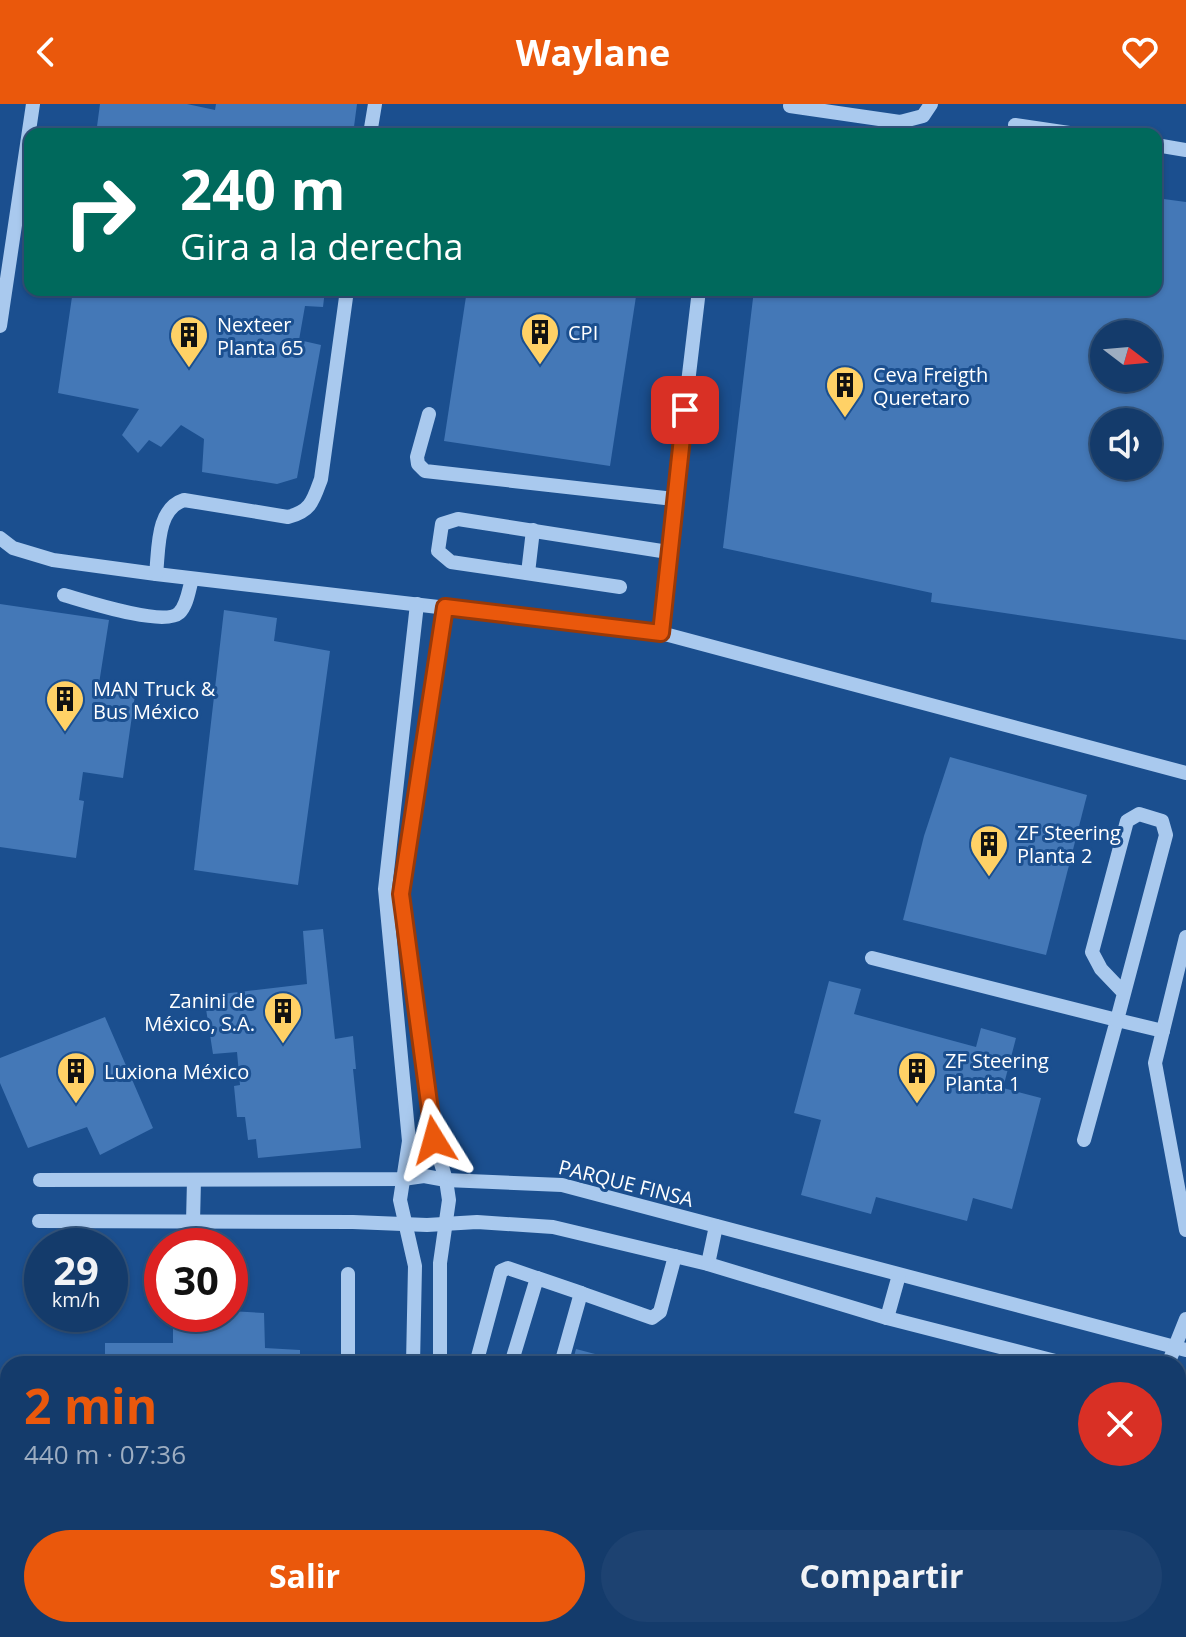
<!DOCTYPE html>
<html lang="es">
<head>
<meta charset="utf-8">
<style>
  body { margin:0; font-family:"Open Sans",sans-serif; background:#1d4271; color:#f1f3f6; height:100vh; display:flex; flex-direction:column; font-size:30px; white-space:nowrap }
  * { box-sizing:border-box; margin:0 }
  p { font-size:26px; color:#9dadc1 }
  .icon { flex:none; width:44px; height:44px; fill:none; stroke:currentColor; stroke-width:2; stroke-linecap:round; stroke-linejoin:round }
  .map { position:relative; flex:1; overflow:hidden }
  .sheet { position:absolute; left:0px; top:1252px; width:1186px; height:282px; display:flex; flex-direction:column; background:#143b6b; border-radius:24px 24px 0 0; box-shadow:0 2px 6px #0004,0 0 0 2px #33557e }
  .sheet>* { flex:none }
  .hud { position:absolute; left:24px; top:24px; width:1138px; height:168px; border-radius:16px; box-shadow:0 2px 6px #0004,0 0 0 2px #33557e; background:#00695c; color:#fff; overflow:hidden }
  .needle { width:52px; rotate:106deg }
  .tools { position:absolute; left:1090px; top:216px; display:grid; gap:16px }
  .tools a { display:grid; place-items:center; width:72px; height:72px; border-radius:50%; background:#143b6b; box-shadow:0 2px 6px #0004,0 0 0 2px #33557e; font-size:40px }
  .speed { position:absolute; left:24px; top:1124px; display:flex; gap:16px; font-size:40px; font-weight:700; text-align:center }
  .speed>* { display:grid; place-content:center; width:104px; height:104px; border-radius:50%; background:#143b6b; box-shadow:0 2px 6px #0004,0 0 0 2px #33557e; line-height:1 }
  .speed small { font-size:20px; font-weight:400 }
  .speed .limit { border:12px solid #d22; background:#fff; color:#111 }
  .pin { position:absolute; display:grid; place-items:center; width:68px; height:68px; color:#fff; margin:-34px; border-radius:16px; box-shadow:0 4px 12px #0006 }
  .me { position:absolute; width:88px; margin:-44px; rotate:352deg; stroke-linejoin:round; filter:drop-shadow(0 0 6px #0008) }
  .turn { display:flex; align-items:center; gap:28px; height:168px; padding:0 24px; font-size:36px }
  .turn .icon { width:104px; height:104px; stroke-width:2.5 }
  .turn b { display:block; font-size:56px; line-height:68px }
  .round { display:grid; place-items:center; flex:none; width:84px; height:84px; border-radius:42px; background:#1d4271 }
  .summary { display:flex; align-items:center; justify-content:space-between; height:136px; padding:0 24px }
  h1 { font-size:48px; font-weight:700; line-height:60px; color:#ea580c }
  .primary-button { display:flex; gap:16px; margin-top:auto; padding:16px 24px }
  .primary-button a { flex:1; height:92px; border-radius:48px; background:#ea580c; color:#fff; font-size:32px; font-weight:700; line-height:92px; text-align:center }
  .primary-button a+a { background:#1d4271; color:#f1f3f6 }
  header { display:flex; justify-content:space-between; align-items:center; height:104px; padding:0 24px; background:#ea580c; color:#fff; font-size:36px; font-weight:700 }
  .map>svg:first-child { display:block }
  .building { fill:#4478b7; fill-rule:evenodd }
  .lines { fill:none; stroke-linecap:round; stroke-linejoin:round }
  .minor { stroke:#a9c9ee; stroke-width:14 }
  .route-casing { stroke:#983908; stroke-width:20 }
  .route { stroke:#ea580c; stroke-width:14 }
  .labels { text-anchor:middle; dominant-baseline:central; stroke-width:6; stroke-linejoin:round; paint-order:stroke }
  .poi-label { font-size:20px; fill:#fff; stroke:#1b4f8f; text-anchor:start }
  .street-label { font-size:20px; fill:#fff; stroke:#1b4f8f }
</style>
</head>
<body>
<header><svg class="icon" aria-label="back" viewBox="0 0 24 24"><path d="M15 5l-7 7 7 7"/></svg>Waylane<svg class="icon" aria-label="heart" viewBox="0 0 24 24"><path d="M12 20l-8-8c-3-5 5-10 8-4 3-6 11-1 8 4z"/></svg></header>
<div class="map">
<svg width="1186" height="1533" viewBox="0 0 1186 1533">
  <rect width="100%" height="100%" fill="#1b4f8f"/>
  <g class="building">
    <polygon points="100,0 187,0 215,6 216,0 357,0 353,30 96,30"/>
    <path d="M1156,94l30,4v438l-255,-38 1,-9 -209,-45 31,-258h402zM1104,230h44v44h-44zM1104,318h44v44h-44z"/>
    <polygon points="73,186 325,186 323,203 305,202 299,236 321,241 297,374 277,380 202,368 204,335 181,321 161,343 149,336 138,349 122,331 139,305 58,289"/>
    <polygon points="467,186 637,186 610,362 444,337"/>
    <polygon points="0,500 109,516 98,586 135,591 123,674 83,668 79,696 84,697 76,754 0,743"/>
    <polygon points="224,506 277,514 274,537 330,547 298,781 194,766"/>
    <polygon points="950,653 1087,691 1046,851 903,816 924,732"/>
    <polygon points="323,825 335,935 353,932 356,965 353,965 361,1044 258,1054 256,1035 248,1036 245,1013 237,1013 234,982 240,981 237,948 213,950 204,892 307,880 303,827"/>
    <polygon points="829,877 861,885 854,910 976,943 981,924 1016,934 1003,984 1041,994 1012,1105 973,1094 967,1117 876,1093 871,1110 801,1091 821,1016 794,1009"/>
    <polygon points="105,913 153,1024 100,1051 87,1023 28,1044 0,979 0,954"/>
    <polygon points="230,1207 264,1209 265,1244 300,1246 300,1260 105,1260 105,1239 173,1239 173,1210 230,1210"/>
    <polygon points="576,1245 618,1256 617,1260 572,1260"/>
  </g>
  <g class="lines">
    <g class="minor">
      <polyline points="790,2 900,18 923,12 931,0"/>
      <polyline points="1015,21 1076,30"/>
      <polyline points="370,30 375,0"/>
      <polyline points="1156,41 1186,46"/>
      <polyline points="0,222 33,0"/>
      <polyline points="429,310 417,353 418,360 425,367 674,395"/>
      <polyline points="0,434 13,444 53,456 156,470 661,529 1186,669"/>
      <polyline points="528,469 533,426"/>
      <path d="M156,470c3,-25 0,-65 28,-74l104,17c23,-6 25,-16 33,-38l26,-189"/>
      <polyline points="620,483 451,458 438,447 442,420 458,415 668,448"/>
      <path d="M64,491c21,6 100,32 115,18 8,-7 10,-24 13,-34"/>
      <polyline points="661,529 668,448 699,186"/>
      <polyline points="1186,833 1155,959 1186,1126"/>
      <polyline points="872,854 1117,916 1084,1036"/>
      <polyline points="1122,887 1101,865 1092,848 1127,717 1139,710 1162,717 1166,731 1117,916 1163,927"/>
      <polyline points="40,1076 403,1075 424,1072 446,1076 562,1081 1186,1246"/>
      <polyline points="39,1117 353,1118 427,1121 477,1118 553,1123 708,1160 887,1214 1067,1260"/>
      <polyline points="193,1118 194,1076"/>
      <polyline points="708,1160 716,1122"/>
      <polyline points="348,1170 348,1260"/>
      <polyline points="887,1214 899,1171"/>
      <polyline points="413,1260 415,1162 400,1096 409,1037 385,785 417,500"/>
      <polyline points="440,1260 440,1159 449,1096 446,1076 434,1036 401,790 445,503"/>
      <polyline points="476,1260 501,1167 508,1164 537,1174"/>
      <polyline points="511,1260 537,1174 581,1189"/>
      <polyline points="561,1260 581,1189 652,1214 660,1208 675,1152"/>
      <polyline points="1168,1260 1186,1215"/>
      <polyline points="1178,1290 1186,1293"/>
      <polyline points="1178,1430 1186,1406"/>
      <polyline points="413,1526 413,1533"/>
      <polyline points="440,1533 440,1526"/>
      <polyline points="483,1533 485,1526"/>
      <polyline points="1117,1533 1118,1526"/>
      <polyline points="1150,1533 1152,1526"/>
    </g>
  </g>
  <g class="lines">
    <defs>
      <polyline id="route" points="434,1036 401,790 445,503 661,529 685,306"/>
    </defs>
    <use href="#route" class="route-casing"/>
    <use href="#route" class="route"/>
  </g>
  <defs>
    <symbol id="building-pin" viewBox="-11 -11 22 30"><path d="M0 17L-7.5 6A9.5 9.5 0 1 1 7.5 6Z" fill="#ffd166" stroke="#1b4f8f"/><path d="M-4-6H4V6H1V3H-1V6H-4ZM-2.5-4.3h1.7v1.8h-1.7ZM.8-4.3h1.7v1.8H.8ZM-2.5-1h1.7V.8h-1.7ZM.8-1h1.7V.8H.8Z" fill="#111"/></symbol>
  </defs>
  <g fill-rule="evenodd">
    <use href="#building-pin" x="518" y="206" width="44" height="60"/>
    <use href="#building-pin" x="167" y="209" width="44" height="60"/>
    <use href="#building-pin" x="823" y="259" width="44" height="60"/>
    <use href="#building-pin" x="43" y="573" width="44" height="60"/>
    <use href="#building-pin" x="967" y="718" width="44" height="60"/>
    <use href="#building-pin" x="261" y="885" width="44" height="60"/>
    <use href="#building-pin" x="54" y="945" width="44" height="60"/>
    <use href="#building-pin" x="895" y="945" width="44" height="60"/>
  </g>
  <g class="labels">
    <g class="poi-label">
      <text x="217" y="220">Nexteer<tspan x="217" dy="23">Planta 65</tspan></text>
      <text x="568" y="228">CPI</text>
      <text x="873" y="270">Ceva Freigth<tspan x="873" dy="23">Queretaro</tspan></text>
      <text x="93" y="584">MAN Truck &amp;<tspan x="93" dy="23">Bus México</tspan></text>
      <text x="1017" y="728">ZF Steering<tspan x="1017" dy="23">Planta 2</tspan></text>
      <text x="255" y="896" text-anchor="end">Zanini de<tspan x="255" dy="23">México, S.A.</tspan></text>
      <text x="945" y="956">ZF Steering<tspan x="945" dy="23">Planta 1</tspan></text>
      <text x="104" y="967">Luxiona México</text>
    </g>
    <g class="street-label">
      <text transform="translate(626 1079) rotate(14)">PARQUE FINSA</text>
    </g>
  </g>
</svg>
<div class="tools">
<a><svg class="needle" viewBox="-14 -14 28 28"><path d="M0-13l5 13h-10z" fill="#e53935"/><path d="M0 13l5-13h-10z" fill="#9dadc1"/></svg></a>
<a><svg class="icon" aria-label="sound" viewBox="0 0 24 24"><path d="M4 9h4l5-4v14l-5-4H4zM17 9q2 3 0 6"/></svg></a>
</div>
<div class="speed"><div>29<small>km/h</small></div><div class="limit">30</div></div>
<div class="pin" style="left:685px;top:306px;background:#d93025"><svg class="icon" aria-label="arrive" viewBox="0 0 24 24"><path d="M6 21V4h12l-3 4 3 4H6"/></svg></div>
<svg class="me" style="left:434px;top:1036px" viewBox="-20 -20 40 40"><path d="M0-17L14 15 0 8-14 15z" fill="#ea580c" stroke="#fff" stroke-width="4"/></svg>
<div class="hud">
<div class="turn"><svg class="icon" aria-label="right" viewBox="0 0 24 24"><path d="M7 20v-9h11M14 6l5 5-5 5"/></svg><div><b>240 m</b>Gira a la derecha</div></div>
</div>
<section class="sheet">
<div class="summary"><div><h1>2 min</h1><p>440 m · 07:36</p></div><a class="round" style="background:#d93025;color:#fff"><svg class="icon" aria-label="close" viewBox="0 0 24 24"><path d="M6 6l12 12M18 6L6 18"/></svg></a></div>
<div class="primary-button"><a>Salir</a><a>Compartir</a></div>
</section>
</div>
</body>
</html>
